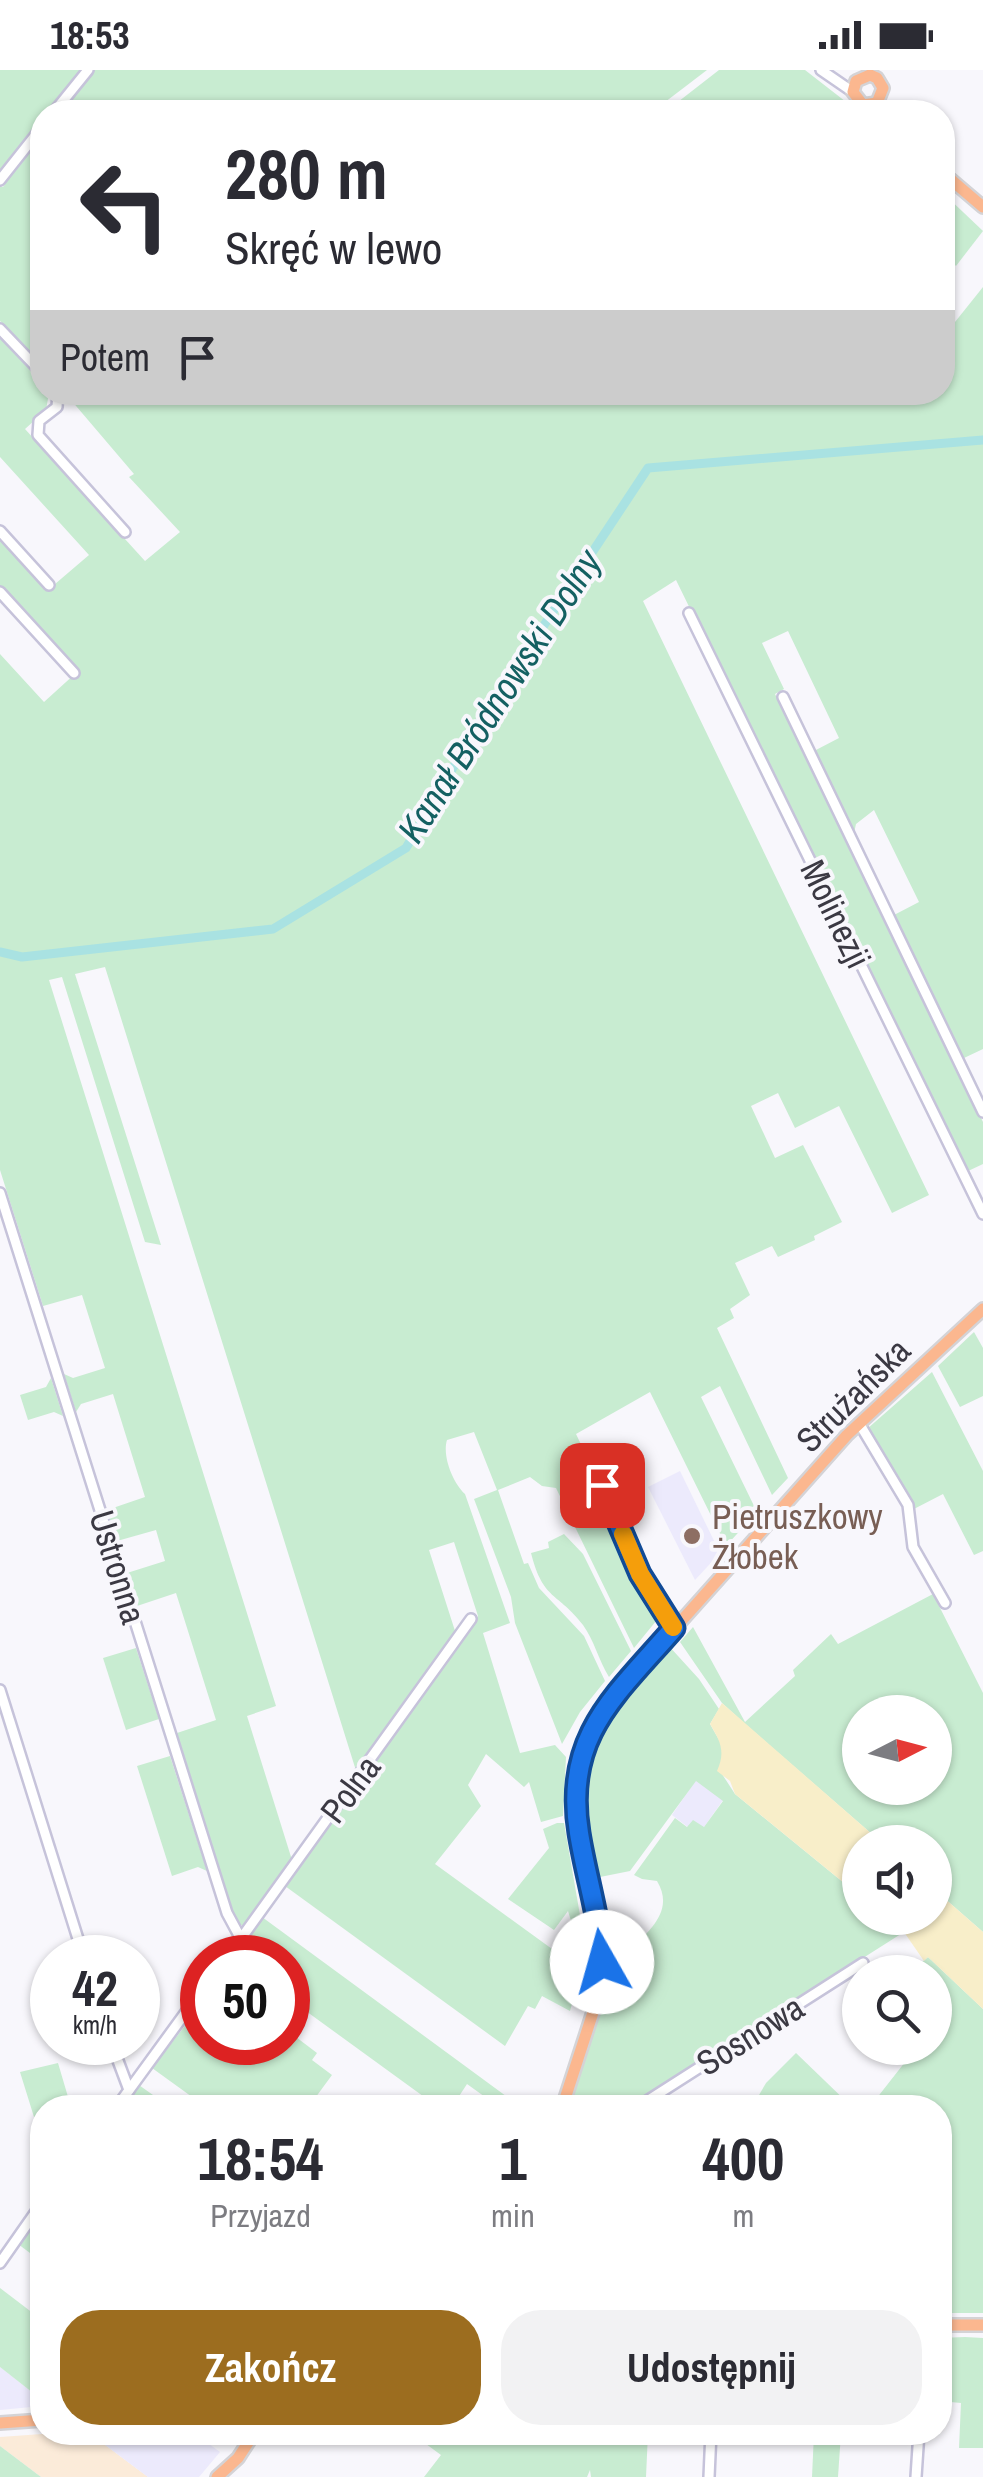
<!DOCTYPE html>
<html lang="pl">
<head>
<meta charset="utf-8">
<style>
  body { margin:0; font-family:"Archivo Narrow",sans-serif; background:#f2f2f3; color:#2b2b33; height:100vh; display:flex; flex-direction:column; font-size:38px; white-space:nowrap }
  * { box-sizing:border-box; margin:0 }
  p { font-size:32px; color:#7c7c81 }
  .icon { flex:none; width:55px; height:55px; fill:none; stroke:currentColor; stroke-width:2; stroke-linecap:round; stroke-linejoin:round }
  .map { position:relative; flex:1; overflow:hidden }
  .panel { position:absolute; left:30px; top:2025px; width:922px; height:350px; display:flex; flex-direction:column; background:#fff; border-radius:40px; box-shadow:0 2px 8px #0004 }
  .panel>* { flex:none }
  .guide { position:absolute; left:30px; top:30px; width:925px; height:305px; border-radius:40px; box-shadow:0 2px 8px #0004; background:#fff; color:#2b2b33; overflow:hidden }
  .needle { width:65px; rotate:84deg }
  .buttons { position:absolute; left:842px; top:1625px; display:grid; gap:20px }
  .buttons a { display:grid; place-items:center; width:110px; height:110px; border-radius:50%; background:#fff; box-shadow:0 2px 8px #0004; font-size:50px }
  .speed { position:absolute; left:30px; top:1865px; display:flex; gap:20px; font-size:50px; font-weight:700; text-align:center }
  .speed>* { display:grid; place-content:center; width:130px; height:130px; border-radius:50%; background:#fff; box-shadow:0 2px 8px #0004; line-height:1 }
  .speed small { font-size:25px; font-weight:400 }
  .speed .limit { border:15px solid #d22; background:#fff; color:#111 }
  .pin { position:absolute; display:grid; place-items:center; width:85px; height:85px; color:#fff; margin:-42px; border-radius:20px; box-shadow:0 5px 15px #0006 }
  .me { position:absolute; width:110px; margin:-55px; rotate:353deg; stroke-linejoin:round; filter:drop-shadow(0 0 8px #0008) }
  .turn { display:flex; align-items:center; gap:35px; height:210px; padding:0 30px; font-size:45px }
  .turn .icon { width:130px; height:130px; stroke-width:2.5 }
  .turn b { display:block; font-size:70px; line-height:85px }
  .then { display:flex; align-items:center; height:95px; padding:0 30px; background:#0003; gap:20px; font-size:38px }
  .eta { display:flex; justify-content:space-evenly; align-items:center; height:170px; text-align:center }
  .eta b { font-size:60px; font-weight:800; line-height:70px }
  .action { display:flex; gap:20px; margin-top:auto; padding:20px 30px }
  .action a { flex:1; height:115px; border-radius:40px; background:#9c6d1f; color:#fff; font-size:40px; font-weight:800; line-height:115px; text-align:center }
  .action a+a { background:#f2f2f3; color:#2b2b33 }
  .status { display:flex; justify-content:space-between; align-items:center; height:70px; padding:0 50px; background:#fff; direction:ltr }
  .status svg { height:28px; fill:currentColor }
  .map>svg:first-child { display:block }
  .commercial { fill:#fbebd9 }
  .built { fill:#eceafc }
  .green { fill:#c8ecd1; fill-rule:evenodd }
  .sand { fill:#f8eec9 }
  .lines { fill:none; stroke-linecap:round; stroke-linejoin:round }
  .canal { stroke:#a9e2e2; stroke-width:9 }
  .minor-casing { stroke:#c6c3da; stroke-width:14 }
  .major-casing { stroke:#d4d3d6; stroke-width:16 }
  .minor { stroke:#fff; stroke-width:9 }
  .major { stroke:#fbb78f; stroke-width:11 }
  .route-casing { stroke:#114b97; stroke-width:25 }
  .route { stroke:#1a73e8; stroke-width:18 }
  .slow { stroke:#f59e0b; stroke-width:18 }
  .education-dot { fill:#8d6e63; stroke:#f8f7fc; stroke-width:4 }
  .labels { text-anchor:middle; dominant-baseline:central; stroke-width:8; stroke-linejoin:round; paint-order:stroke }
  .street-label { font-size:35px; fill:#3b3943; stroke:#f8f7fc }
  .education-label { font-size:35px; fill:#785e54; stroke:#f8f7fc; text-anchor:start }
  .water-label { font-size:38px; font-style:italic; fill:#146062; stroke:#f8f7fc }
</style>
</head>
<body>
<div class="status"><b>18:53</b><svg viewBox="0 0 49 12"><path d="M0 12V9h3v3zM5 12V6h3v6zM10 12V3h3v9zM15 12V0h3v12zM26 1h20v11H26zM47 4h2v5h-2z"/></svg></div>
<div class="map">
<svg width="983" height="2407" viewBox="0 0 983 2407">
  <rect width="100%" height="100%" fill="#f8f7fc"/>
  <polygon class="commercial" points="56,2363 89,2363 148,2407 41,2407 0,2376 0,2367"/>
  <g class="built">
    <polygon points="680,1401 720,1483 695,1510 648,1417"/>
    <polygon points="696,1710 723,1730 704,1757 688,1757 672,1745"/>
    <polygon points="0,2297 42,2330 42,2336 0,2340"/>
    <polygon points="89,2363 194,2363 220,2382 199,2407 148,2407"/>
  </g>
  <g class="green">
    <polygon points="0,0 81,0 46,42 42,42 42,47 0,100"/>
    <polygon points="93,0 707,0 652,42 59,42"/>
    <polygon points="719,0 805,0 859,42 665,42"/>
    <polygon points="39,66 42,69 42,297 0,251 0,116 3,117"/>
    <polygon points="943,123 983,161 956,196 943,183"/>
    <path d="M983,217v762l-19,9 -70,-143 25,-13 -45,-92 -18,14 -2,9 -40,-82 25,-13 -51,-107 -26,12 22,46 -9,5 208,428v42l-17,8 -290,-592 -33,21 286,594 -37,18 -53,-107 -44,22 -17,-35 -27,13 24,52 28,-13 39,77 -28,14 1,4 -37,17 -6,-11 -37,17 15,32 -20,14 4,9 -17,10 71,150 -16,17 -52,-109 -19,11 56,115 -31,34 -76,-154 -74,42 22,46 -8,13 18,16 53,106 -27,33 -78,-160 -14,-2 -12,-9 -32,13 26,74 4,-1 11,25 45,48 21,45 -25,31 -18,32 -47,-121 -4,-26 -37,-98 23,-9 -23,-58 -27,8c-5,16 6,43 18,54l45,129 -27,10 37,120 35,-8 11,12 -3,59 -22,6 -12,-40 -5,5 -38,-33 -18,31 13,21 -46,58 146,106 -11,41 -28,-15 -7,13 -7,-3 -23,40 -220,-160 193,-270 -24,-74 -25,8 27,84 -98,143 -253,-810 -30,7 86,271 -16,-3 -83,-265 -13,3 227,726 -29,10 45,144 -49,65h-6l-60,-192 39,-13 -40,-127 -39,13 -10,-33 38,-12 -9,-31 -39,11 -10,-31 38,-13 -32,-103 -32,10 -5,8 -12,-38 9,4 32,-10 -23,-73 -39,11 -43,-136v-516l44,48 33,-30 -77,-85v-49l48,52 41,-35 -89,-98v-120l42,46v9l7,1 -3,17 -21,19 120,132 35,-29 -51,-55 5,-3 -69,-81 877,-1 1,-55z"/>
    <polygon points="974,1262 983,1278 983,1326 960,1337 938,1296"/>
    <polygon points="932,1302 983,1401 983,1481 974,1485 943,1424 912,1440 867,1359"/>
    <polygon points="51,1308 63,1346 54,1342 28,1350 20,1325 46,1317"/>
    <path d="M564,1464l19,20 48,97 -22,26c-10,-16 -15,-37 -26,-52 -25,-33 -40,-24 -52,-72l18,-5 -1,-6z"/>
    <path d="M933,1524l50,99v239l-48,-42v-48h-54l-137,-119 -22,-20 -42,-61 13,-15 52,95 50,-46 -2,-6 38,-36 7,10zM860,1642h75v76h-75z"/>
    <path d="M668,1575l31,34 20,30 -9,15 12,21v29l13,20 125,102v22h26l18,14 -275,175 -60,1 37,-114 2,-58 10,2 8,13h4c19,-21 45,-40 27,-70l-15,-2 -8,-4 41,-57 12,9 6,-7 11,7 19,-26 -27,-20 -66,90 -35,7c-28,-124 -2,-141 73,-233z"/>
    <polygon points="136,1578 159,1649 126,1660 103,1588"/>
    <polygon points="170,1686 207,1801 198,1797 172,1806 137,1696"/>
    <polygon points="557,1753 564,1753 585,1874 577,1870 568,1841 554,1860 508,1829 549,1778 543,1759"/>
    <polygon points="262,1847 521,2037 499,2037 467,2014 452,2037 438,2037 288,1928 288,1888 233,1888"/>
    <polygon points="928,1887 983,1939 983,2243 940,2243 940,2038 869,2038 909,1987 902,1978 935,1978 935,1902 910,1902"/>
    <polygon points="202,1934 202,1972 288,1972 288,1961 317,1983 312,1990 332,2005 310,2035 312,2037 206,2037 152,1998"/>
    <polygon points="796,1983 852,2037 752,2037 766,2013"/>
    <polygon points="58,1993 71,2037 42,2038 42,2044 34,2047 20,2002"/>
    <polygon points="136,2013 170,2037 121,2038"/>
    <polygon points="32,2155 42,2163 42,2192 18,2174"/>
    <polygon points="0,2218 42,2250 42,2330 0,2297"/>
    <polygon points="965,2267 983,2268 983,2378 959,2378 961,2333 940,2331 940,2268"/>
    <polygon points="411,2363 648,2363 646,2407 591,2407 590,2400 587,2407 424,2407 441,2385"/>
    <polygon points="814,2363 841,2363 838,2407 812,2407"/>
    <polygon points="0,2376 41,2407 0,2407"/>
  </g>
  <g class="sand">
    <path d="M722,1633l159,139h-21v54l-125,-102 -5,-13 -13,-10c9,-20 3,-30 -7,-47z"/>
    <polygon points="935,1820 983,1862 983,1939 928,1887 924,1891 904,1862 886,1848 935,1848"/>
  </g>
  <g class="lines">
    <polyline class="canal" points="0,882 22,887 273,859 406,778 478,655 648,398 983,370"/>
    <defs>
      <g id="minor">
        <polyline points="821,0 853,22"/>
        <polyline points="54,42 88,0"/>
        <polyline points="0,110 42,57"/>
        <polyline points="0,259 42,303"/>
        <polyline points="58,322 57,337 39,351 38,365 125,462"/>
        <polyline points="0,461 49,515"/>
        <polyline points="0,522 74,603"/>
        <polyline points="689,543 983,1144"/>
        <polyline points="783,627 983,1042"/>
        <polyline points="0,1123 227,1843 241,1869"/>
        <polyline points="859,1353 908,1435 913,1477 945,1533"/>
        <polyline points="602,1415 640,1504 674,1558"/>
        <polyline points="0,1620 84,1888"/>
        <polyline points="227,1888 471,1549"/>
        <polyline points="111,1972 129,2020"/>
        <polyline points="116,2038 202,1920"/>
        <polyline points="636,2038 863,1893"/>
        <polyline points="0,2193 42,2133"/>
        <polyline points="709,2407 711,2362"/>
        <polyline points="916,2407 919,2362"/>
      </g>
      <g id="major">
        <polyline points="870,5 856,11 853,22 863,35 877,33"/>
        <polyline points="870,5 877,8 883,18 877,33"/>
        <polyline points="942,102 983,137"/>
        <polyline points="562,2038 598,1927 602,1892 600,1860 575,1734 576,1705 582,1678 618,1622 847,1365 983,1239"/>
        <polyline points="940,2255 983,2255"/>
        <polyline points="0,2353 42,2350"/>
        <polyline points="217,2407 238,2388 255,2362"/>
      </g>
    </defs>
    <use href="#minor" class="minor-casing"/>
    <use href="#major" class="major-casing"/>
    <use href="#minor" class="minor"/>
    <use href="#major" class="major"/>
  </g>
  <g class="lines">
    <defs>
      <path id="route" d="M602,1415l38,89 34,54c-58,67 -111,108 -95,205 7,44 21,85 23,129"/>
    </defs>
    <use href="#route" class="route-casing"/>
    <use href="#route" class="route"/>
    <polyline class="slow" points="623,1464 640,1504 673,1557"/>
  </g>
  <circle class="education-dot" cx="692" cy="1466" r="10"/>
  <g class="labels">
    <g class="street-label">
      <text transform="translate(836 844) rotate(64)">Molinezji</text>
      <text transform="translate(853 1325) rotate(-45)">Strużańska</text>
      <text transform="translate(118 1497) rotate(73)">Ustronna</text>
      <text transform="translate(350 1719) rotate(-53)">Polna</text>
      <text transform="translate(750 1965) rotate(-32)">Sosnowa</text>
    </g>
    <g class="education-label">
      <text x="712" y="1446">Pietruszkowy<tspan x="712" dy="40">Żłobek</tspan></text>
    </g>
    <g class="water-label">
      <text transform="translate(499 626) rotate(-57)">Kanał Bródnowski Dolny</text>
    </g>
  </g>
</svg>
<div class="buttons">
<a><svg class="needle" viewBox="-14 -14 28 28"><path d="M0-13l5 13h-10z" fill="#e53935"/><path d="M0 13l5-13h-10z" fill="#7c7c81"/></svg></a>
<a><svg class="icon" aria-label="sound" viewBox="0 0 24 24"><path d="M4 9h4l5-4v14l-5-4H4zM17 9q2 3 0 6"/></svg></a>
<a><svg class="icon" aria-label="search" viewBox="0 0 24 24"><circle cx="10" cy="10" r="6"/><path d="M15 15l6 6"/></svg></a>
</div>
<div class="speed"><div>42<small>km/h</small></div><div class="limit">50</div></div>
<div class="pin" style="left:602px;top:1415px;background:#d93025"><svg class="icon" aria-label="arrive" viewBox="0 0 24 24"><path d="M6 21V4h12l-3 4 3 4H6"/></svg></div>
<svg class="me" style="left:602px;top:1892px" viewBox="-20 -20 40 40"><circle r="19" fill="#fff"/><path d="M0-13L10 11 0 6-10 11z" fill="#1a73e8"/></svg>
<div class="guide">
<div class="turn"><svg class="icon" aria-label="left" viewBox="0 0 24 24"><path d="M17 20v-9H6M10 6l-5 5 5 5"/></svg><div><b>280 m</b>Skręć w lewo</div></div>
<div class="then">Potem<svg class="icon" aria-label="arrive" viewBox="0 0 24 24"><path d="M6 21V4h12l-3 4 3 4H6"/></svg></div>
</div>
<section class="panel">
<div class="eta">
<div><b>18:54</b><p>Przyjazd</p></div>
<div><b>1</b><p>min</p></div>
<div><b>400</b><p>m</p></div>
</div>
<div class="action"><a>Zakończ</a><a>Udostępnij</a></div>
</section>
</div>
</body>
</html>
